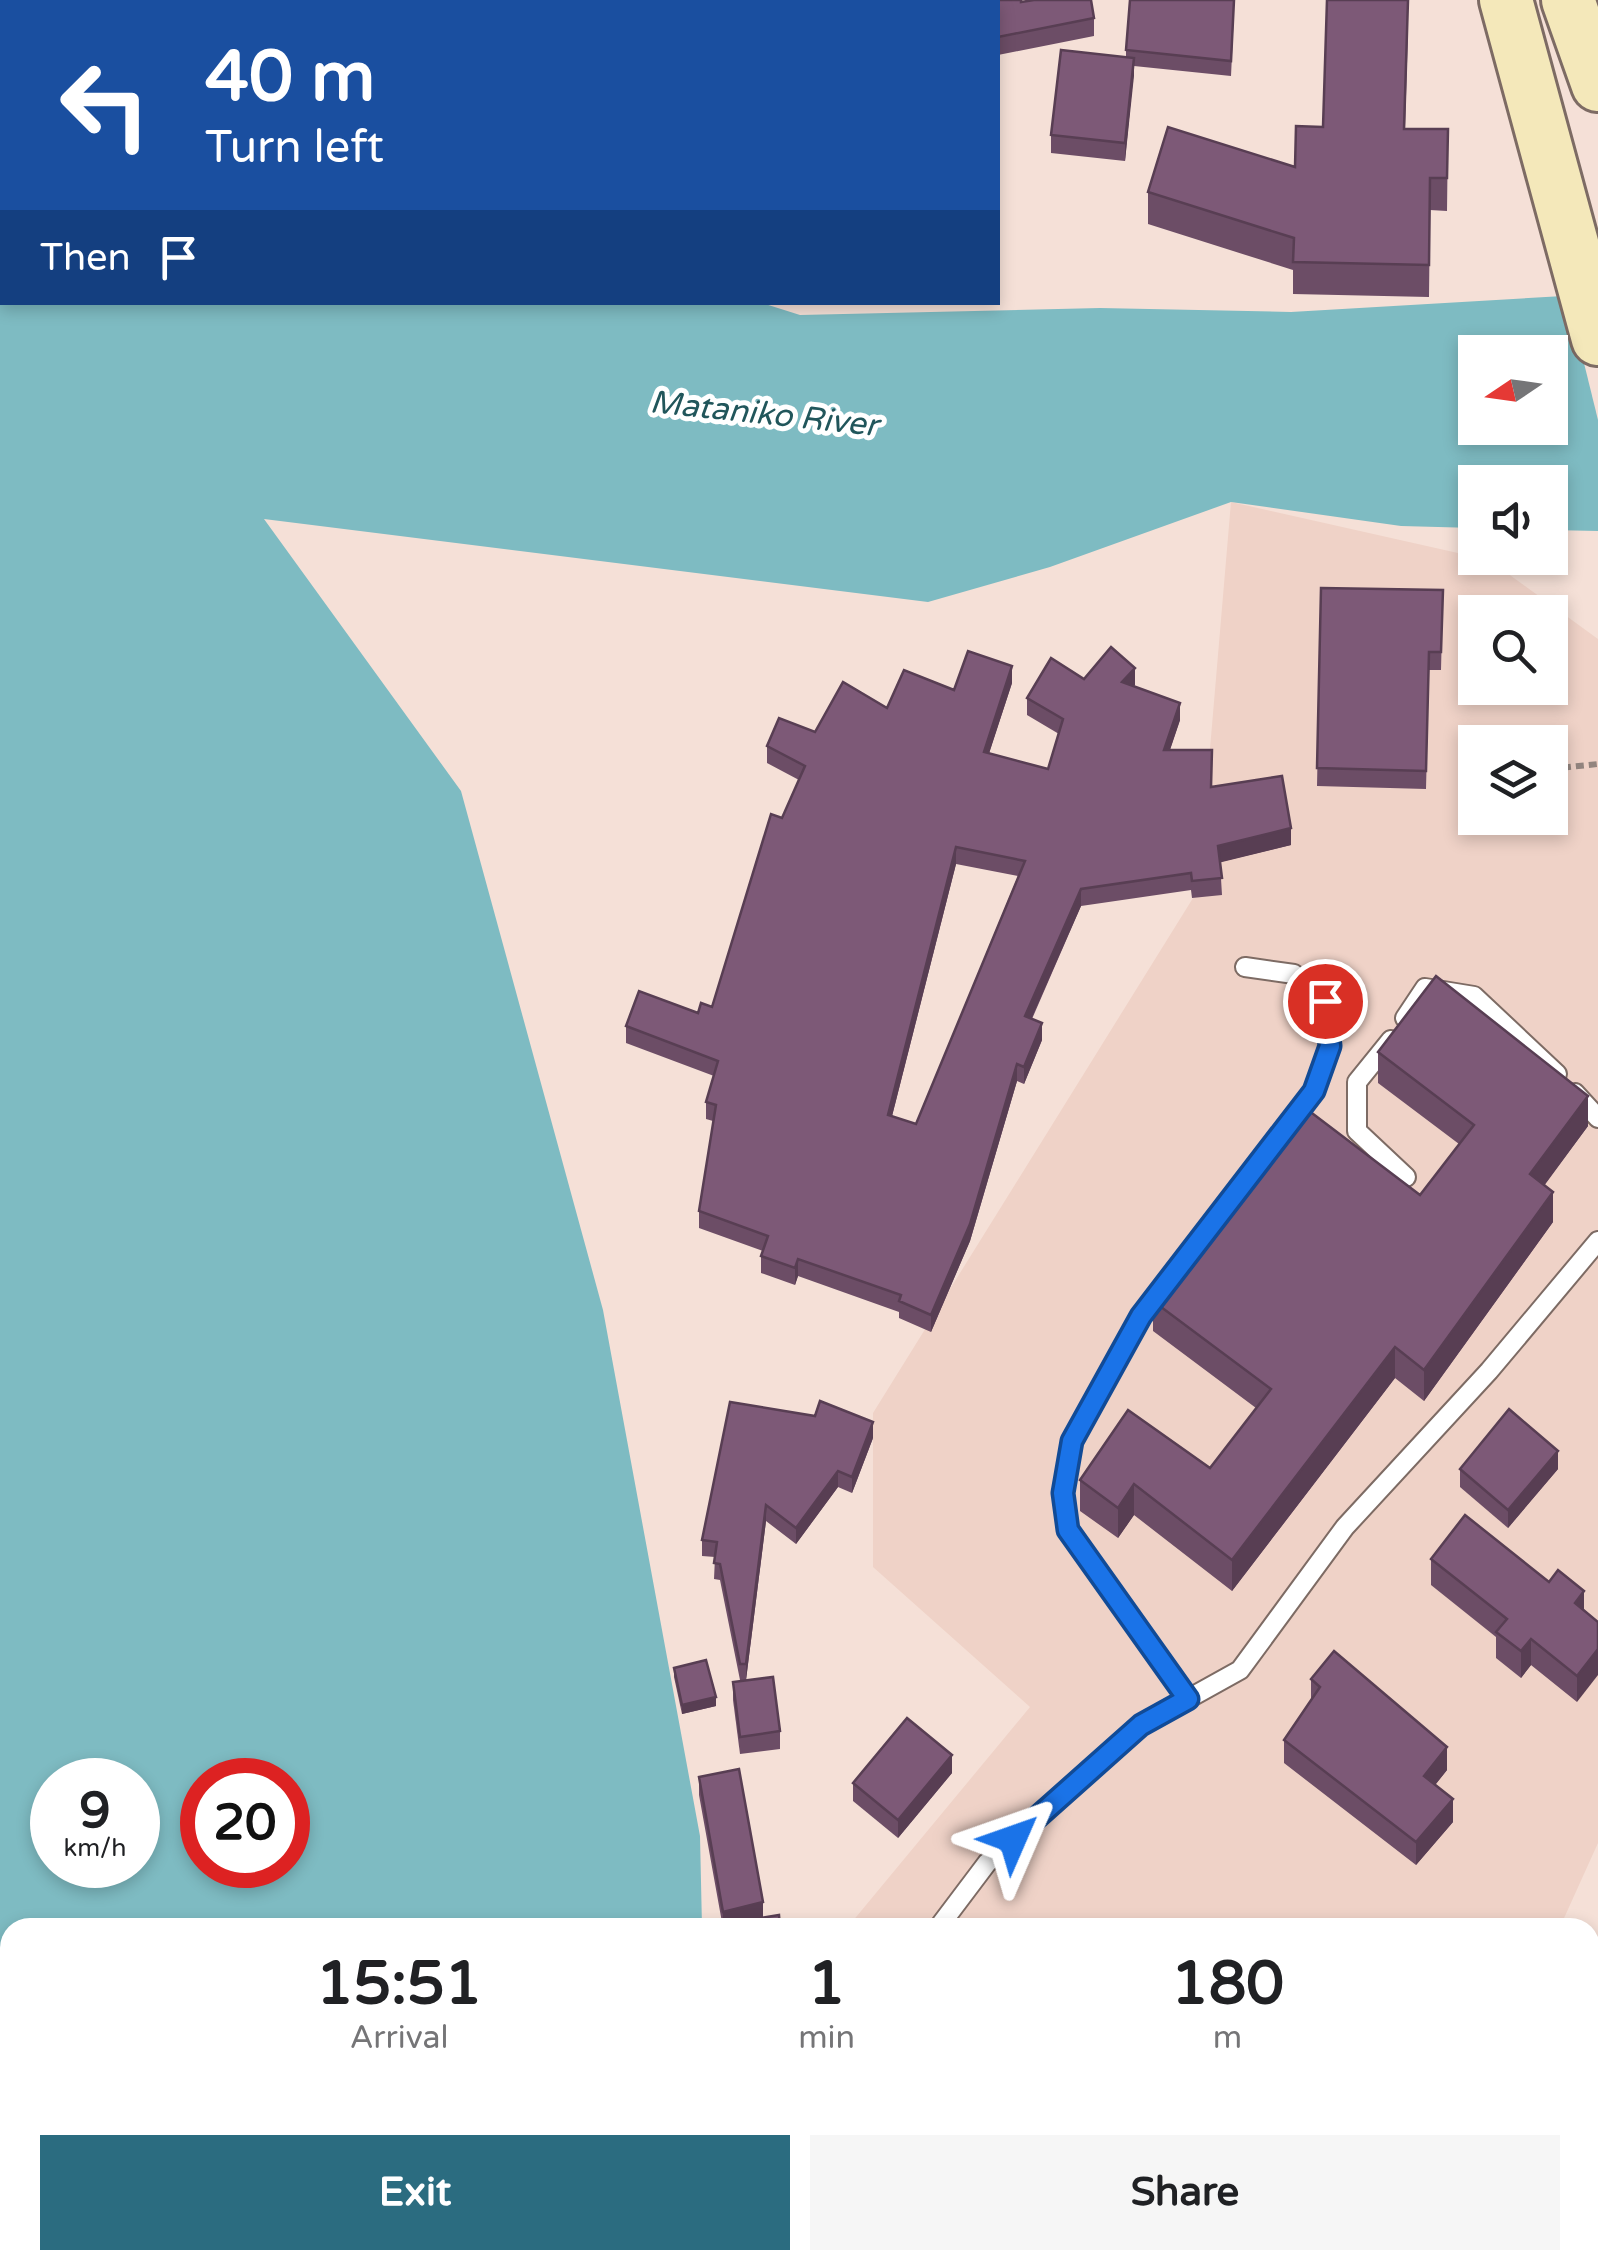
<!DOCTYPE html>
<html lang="en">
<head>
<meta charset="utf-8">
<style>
  body { margin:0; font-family:"Varela Round",sans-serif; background:#f6f6f6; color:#202124; height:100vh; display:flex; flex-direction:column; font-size:38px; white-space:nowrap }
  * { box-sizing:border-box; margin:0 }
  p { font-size:32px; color:#757577 }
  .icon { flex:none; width:55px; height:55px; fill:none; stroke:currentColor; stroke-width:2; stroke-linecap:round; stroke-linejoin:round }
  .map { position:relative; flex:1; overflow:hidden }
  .side { position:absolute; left:0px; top:1918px; width:1600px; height:352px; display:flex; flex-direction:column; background:#fff; border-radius:30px 30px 0 0; box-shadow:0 5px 15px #0003 }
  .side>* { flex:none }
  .banner { position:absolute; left:0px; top:0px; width:1000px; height:305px; box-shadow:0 5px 15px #0003; background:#1a4fa0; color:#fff; overflow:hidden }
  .needle { width:65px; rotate:257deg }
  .controls { position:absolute; left:1458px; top:335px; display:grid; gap:20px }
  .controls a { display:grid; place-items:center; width:110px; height:110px; border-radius:0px; background:#fff; box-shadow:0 5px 15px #0003; font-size:50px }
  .speed { position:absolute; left:30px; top:1758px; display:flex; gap:20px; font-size:50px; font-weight:700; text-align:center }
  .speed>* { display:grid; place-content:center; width:130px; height:130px; border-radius:50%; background:#fff; box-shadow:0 5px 15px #0003; line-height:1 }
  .speed small { font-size:25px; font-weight:400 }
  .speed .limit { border:15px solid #d22; background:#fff; color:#111 }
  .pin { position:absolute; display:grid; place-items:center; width:85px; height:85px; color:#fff; margin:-42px; border:5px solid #fff; border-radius:50%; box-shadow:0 2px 10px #0007 }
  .me { position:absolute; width:110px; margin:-55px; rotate:47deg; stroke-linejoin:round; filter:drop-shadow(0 0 8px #0008) }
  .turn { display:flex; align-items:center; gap:35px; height:210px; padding:0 40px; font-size:45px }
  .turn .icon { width:130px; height:130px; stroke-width:2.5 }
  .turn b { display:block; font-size:70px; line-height:85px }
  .then { display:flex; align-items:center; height:95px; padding:0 40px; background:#0003; gap:20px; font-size:38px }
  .eta { display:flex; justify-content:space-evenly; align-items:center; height:170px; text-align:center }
  .eta b { font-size:60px; font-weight:700; line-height:70px }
  .cta { display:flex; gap:20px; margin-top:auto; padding:20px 40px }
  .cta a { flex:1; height:115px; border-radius:0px; background:#2b6c80; color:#fff; font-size:40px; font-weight:700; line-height:115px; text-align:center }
  .cta a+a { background:#f6f6f6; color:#202124 }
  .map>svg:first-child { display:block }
  .built { fill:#efd2c7; fill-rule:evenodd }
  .water { fill:#7ebbc2; fill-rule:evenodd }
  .pier { fill:#f5e0d7 }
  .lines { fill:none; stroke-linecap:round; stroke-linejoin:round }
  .lane-casing { stroke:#7d6b64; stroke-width:22 }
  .secondary-casing { stroke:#7d6b64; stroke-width:58 }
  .path { stroke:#93857f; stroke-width:6; stroke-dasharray:8 5; stroke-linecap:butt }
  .lane { stroke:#fff; stroke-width:18 }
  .secondary { stroke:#f4e8ba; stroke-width:52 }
  .wall { fill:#6c4d66; fill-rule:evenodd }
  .shaded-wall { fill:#583e53 }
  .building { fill:#7d5977; stroke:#583e53; stroke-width:2.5; fill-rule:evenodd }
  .route-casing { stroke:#114b97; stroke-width:25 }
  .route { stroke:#1a73e8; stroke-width:18 }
  .labels { text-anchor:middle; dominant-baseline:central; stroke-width:10; stroke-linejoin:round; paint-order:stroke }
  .water-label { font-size:32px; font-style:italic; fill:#21565b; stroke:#fff }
</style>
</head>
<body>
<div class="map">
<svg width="1598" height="2268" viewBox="0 0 1598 2268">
  <rect width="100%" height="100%" fill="#f5e0d7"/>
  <g class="built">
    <path d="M1231,502l258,58 109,79v1204l-38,84 -713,1 183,-221 -157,-140v-154l325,-523zM1475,612h75v76h-75zM1475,742h75v76h-75z"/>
    <polygon points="729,2260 1551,2260 1552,2268 728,2268"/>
  </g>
  <path class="water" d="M0,0h201l-199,2v300h757l41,13 300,-7 191,4 307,-18v237l-48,-1v-48h-75v46l-74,-2 -170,-24 -181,65 -122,35 -664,-83 197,272 142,519 97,526 2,91 -692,1v332h632v8h-642zM1475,352h75v76h-75zM52,1780h86v85h-86zM202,1780h86v85h-86z"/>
  <polygon class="pier" points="1598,289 1598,420 1566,290"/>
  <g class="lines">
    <defs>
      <g id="lane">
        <polyline points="1405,1018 1425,988 1474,996 1557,1074"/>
        <polyline points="1391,1040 1357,1082 1357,1131 1406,1177"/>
        <polyline points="1575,1093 1598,1118"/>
        <polyline points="1189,1699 1068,1530 1063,1493 1072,1441 1141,1316 1314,1091 1330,1046 1325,1001 1294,974 1245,967"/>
        <polyline points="938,1928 987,1863 1141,1725 1240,1670 1345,1527 1489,1371 1598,1241"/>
        <polyline points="978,2260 986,2268"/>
      </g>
      <g id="secondary">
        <polyline points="1506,0 1598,339"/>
        <polyline points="1568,0 1598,85"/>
        <polyline points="1598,2026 1591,2146 1598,2226"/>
      </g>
    </defs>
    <use href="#lane" class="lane-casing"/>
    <use href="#secondary" class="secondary-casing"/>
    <polyline class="path" points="1550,769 1598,764"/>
    <use href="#lane" class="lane"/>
    <use href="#secondary" class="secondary"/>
  </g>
  <g class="wall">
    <polygon points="526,0 1021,0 1021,2 1094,18 1094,36 998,55 998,2 527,2"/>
    <polygon points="1234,12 1231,76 1134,66 1125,161 1051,153 1051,135 1126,58 1126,50"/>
    <polygon points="1408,31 1405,129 1448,129 1447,211 1430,210 1429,297 1293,294 1293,270 1148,224 1148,192 1295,167 1323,127"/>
    <polygon points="1321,588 1443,590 1441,670 1429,670 1426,789 1317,786"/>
    <path d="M1084,679l51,6 -2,1 47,34 -10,30 42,37 79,58 -71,17 2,33 -30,3 -1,-8 -110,16 -49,113 10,21 -18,44 -7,-3 -47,160 -39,91 -32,-14v-6l-101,-36 -3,9 -34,-12v-17l2,-5 -64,-23v-17l14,-90 -7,-2v-17l8,-26 -88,-33v-17l72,-13 14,-6 70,-189 17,-38 -32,-17v-17l120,-38 67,-18 58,-7 -23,70 59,16 11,-35 -32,-19v-17zM956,864l62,12 -102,248 -24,-8z"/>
    <polygon points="1378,1052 1588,1126 1544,1185 1553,1222 1424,1401 1395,1378 1232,1591 1134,1515 1118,1538 1080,1511 1080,1480 1210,1468 1256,1408 1153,1331 1153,1301 1420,1195 1459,1144 1378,1083"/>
    <polygon points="873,1438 852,1493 838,1487 796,1544 766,1521 746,1680 740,1680 720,1580 714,1579 715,1557 702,1556 702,1540"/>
    <polygon points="1460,1469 1558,1469 1508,1528 1460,1487"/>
    <polygon points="1431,1559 1549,1582 1584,1591 1577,1702 1531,1665 1521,1678 1496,1658 1496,1637 1431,1585"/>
    <polygon points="674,1668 716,1706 682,1714 674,1677"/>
    <polygon points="1311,1679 1447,1770 1435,1785 1453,1822 1416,1865 1284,1763 1284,1740 1311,1701"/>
    <polygon points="733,1682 780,1731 780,1749 740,1754 733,1700"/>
    <polygon points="952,1773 898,1838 853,1801 853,1783"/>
    <polygon points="699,1777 763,1917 780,1928 742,1928 742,1925 723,1928 699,1795"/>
    <polygon points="811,2260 918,2260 911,2268 819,2268 811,2262"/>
  </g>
  <g class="shaded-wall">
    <polygon points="1134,58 1134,76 1125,161 1125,143"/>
    <polygon points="1012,666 1012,683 984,769 984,752"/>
    <polygon points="1135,668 1135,685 1122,699 1122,682"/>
    <polygon points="1180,703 1180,720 1164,767 1164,750"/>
    <polygon points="1291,828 1291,845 1218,863 1218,846"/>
    <polygon points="956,847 956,864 888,1132 888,1115"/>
    <polygon points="1081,889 1081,906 1025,1033 1025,1016"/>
    <polygon points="1042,1023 1042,1040 1024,1084 1024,1067"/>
    <polygon points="1017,1064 1017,1081 970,1241 931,1332 931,1315"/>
    <polygon points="1588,1096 1588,1126 1530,1205 1530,1174"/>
    <polygon points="1553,1192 1553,1222 1424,1401 1424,1370"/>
    <polygon points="798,1259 798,1276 795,1285 795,1268"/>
    <polygon points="1395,1347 1395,1378 1232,1591 1232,1560"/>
    <polygon points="873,1422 873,1438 852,1493 852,1477"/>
    <polygon points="1558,1451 1558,1469 1508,1528 1508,1510"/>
    <polygon points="838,1471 838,1487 796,1544 796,1528"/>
    <polygon points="1134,1484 1134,1515 1118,1538 1118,1508"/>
    <polygon points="766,1505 766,1521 746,1680 746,1664"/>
    <polygon points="1584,1591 1584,1617 1575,1603"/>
    <polygon points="1531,1639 1531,1665 1521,1678 1521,1651"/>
    <polygon points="1598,1649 1598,1675 1577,1702 1577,1676"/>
    <polygon points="716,1697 716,1706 682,1714 682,1705"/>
    <polygon points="1447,1747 1447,1770 1424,1799 1424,1776"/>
    <polygon points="952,1755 952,1773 898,1838 898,1820"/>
    <polygon points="1453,1799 1453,1822 1416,1865 1416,1842"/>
    <polygon points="763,1902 763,1920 732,1928 723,1928 723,1912"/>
    <polygon points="892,2260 896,2260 896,2268 886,2268"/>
    <polygon points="903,2260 918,2260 911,2268 903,2268"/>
  </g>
  <g class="building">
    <polygon points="531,0 1021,0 1021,2 1034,0 1091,0 1094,18 998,37 998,2 532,2"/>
    <polygon points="1130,0 1234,0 1231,61 1126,50"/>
    <polygon points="1327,0 1408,0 1404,129 1448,129 1447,178 1430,178 1429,265 1293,262 1294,238 1148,192 1168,127 1295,167 1296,126 1323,127"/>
    <polygon points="1061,50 1134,58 1125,143 1051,135"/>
    <polygon points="1321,588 1443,590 1441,652 1429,652 1426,771 1317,768"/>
    <path d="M1111,647l24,21 -13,14 58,21 -16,47h48l-1,37 71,-11 9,52 -73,18 4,32 -30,3 -1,-8 -110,16 -56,127 17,7 -18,44 -7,-3 -47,160 -39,91 -32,-14 2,-6 -103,-36 -3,9 -34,-12 7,-20 -69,-25 17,-106 -10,-3 12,-41 -92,-35 13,-35 59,22 3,-10 11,4 59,-193 11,4 23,-52 -38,-20 12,-28 36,14 28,-50 44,26 17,-38 50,20 14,-39 44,15 -28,86 64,17 15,-50 -36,-21 24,-40 33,21zM956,847l69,14 -109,263 -28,-9z"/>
    <polygon points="1436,976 1588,1096 1530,1174 1553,1192 1424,1370 1395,1347 1232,1560 1134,1484 1118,1508 1080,1480 1128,1410 1210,1468 1271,1389 1153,1301 1300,1104 1420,1195 1474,1125 1378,1052"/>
    <polygon points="820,1401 873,1422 852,1477 838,1471 796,1528 766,1505 746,1664 740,1664 720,1564 714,1563 717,1542 702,1540 730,1402 815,1416"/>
    <polygon points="1509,1409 1558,1451 1508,1510 1460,1469"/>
    <polygon points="1465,1515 1549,1582 1558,1570 1584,1591 1575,1603 1598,1622 1598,1649 1577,1676 1531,1639 1521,1651 1496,1632 1507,1619 1431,1559"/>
    <polygon points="1334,1651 1447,1747 1424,1776 1453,1799 1416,1842 1284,1740 1320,1687 1311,1679"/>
    <polygon points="706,1660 716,1697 682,1705 674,1668"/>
    <polygon points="773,1677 780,1731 740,1737 733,1682"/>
    <polygon points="907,1718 952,1755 898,1820 853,1783"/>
    <polygon points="739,1769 763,1902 723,1912 699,1777"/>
    <polygon points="779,1915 780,1928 743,1928 742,1921"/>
    <polygon points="832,2260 892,2260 886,2268 843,2268"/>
  </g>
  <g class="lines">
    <defs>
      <polyline id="route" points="1013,1839 1141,1725 1188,1699 1068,1530 1063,1493 1072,1441 1141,1316 1314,1091 1330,1046 1325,1001"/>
    </defs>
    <use href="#route" class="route-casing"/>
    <use href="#route" class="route"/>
  </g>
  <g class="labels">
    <g class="water-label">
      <text transform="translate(764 414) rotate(6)">Mataniko River</text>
    </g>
  </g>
</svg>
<div class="controls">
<a><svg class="needle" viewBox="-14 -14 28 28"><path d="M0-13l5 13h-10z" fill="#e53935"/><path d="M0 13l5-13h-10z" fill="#757577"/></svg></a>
<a><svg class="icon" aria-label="sound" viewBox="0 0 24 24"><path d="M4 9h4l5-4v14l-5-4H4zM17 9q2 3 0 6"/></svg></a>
<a><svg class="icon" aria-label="search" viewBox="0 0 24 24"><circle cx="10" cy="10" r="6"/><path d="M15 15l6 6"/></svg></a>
<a><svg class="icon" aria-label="layers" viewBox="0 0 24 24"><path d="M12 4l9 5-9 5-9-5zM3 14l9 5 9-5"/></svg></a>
</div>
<div class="speed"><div>9<small>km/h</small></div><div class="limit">20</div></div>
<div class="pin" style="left:1325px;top:1001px;background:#d93025"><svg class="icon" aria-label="arrive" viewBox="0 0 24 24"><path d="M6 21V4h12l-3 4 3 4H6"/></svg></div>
<svg class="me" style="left:1013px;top:1839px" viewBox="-20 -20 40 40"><path d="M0-17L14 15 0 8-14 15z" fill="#1a73e8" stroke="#fff" stroke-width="4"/></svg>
<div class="banner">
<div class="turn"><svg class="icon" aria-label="left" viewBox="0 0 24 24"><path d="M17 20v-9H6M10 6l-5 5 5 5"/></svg><div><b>40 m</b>Turn left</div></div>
<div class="then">Then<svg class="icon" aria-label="arrive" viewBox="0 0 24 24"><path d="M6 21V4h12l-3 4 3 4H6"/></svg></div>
</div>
<section class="side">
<div class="eta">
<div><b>15:51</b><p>Arrival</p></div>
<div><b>1</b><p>min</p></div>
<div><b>180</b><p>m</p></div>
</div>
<div class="cta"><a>Exit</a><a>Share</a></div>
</section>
</div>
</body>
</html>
